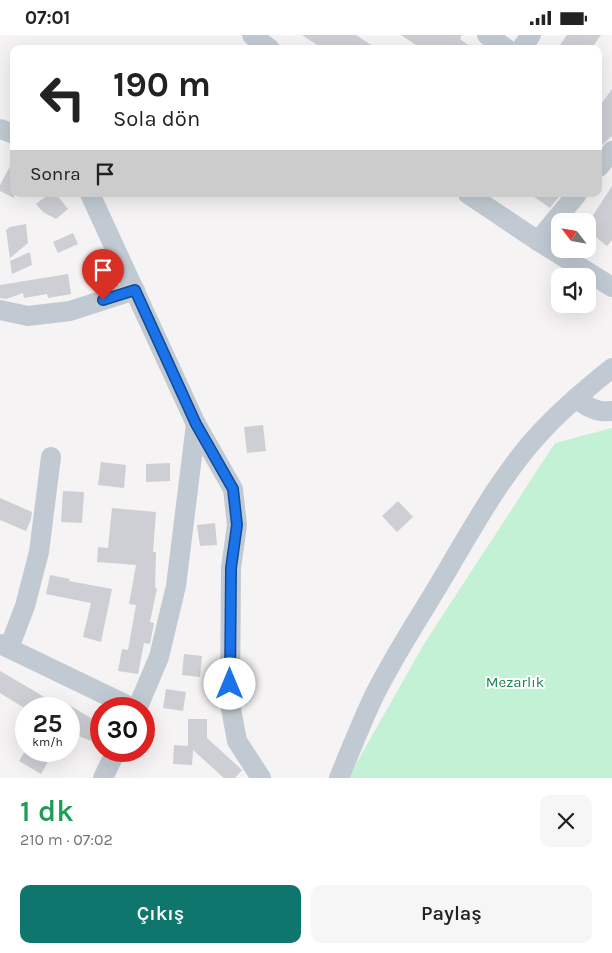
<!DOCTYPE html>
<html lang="tr">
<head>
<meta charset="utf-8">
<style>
  body { margin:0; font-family:Karla,sans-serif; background:#f6f6f6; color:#222; height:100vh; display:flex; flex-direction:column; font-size:19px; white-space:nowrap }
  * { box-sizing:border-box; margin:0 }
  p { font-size:16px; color:#767676 }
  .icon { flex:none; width:28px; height:28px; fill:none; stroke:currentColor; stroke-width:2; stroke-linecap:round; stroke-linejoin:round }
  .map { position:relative; height:743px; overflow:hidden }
  .details { display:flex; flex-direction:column; background:#fff; flex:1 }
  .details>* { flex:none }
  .top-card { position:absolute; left:10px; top:10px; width:592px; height:152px; border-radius:10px; box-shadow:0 5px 20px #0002; background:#fff; color:#222; overflow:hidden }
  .needle { width:32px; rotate:301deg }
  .fabs { position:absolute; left:551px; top:178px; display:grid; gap:10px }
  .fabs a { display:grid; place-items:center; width:45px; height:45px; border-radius:10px; background:#fff; box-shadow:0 5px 20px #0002; font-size:25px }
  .speed { position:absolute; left:15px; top:662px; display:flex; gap:10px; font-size:25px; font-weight:700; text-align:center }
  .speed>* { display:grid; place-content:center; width:65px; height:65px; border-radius:50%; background:#fff; box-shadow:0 5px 20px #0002; line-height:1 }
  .speed small { font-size:12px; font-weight:400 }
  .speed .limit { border:8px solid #d22; background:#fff; color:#111 }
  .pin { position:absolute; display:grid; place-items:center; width:42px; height:42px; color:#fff; margin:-51px -21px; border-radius:50% 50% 50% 0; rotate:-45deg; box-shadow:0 0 5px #0007 }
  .pin .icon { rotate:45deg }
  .me { position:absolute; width:55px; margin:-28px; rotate:0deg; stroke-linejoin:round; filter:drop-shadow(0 0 4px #0008) }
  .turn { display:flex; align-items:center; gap:18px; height:105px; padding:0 20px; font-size:22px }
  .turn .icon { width:65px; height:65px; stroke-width:2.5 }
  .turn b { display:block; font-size:35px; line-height:42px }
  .then { display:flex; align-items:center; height:48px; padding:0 20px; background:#0003; gap:10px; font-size:19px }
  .round { display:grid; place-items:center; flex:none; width:52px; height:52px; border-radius:10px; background:#f6f6f6 }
  .summary { display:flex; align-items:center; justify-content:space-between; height:85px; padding:0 20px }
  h1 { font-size:30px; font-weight:600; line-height:38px; color:#1e9e55 }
  .action { display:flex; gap:10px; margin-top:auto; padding:10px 20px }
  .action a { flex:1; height:58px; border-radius:10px; background:#0f766e; color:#fff; font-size:20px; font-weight:600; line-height:58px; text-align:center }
  .action a+a { background:#f6f6f6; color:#222 }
  .status { display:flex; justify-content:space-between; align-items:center; height:35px; padding:0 25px; background:#fff; direction:ltr }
  .status svg { height:14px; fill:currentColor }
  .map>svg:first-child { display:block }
  .green { fill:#c3f1d5 }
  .building { fill:#cdcfd5 }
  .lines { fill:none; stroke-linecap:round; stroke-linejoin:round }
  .minor { stroke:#c1cad2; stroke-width:20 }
  .route-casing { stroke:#114b97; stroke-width:12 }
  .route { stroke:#1a73e8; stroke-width:9 }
  .labels { text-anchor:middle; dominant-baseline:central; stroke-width:4; stroke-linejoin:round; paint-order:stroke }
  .park-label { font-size:15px; fill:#17864f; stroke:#fff }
</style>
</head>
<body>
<div class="status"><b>07:01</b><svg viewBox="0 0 49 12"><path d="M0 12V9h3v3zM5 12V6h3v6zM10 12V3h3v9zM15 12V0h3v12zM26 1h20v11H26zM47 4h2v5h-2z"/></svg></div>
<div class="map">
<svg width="612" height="743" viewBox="0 0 612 743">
  <rect width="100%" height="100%" fill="#f5f3f3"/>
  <polygon class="green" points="612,393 612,743 348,743 424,609 555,408"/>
  <g class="building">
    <polygon points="302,0 356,0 377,14 323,14"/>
    <polygon points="401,0 462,0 460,4 474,14 422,14"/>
    <polygon points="567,0 601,0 591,14 557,14"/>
    <polygon points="612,54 612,101 599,113 599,72"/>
    <polygon points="14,124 14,163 0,156 0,150"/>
    <polygon points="612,151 612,205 607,211 588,196 588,188"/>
    <polygon points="49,159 56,159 68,174 56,184 43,177 36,169"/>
    <polygon points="530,159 561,159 550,173"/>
    <polygon points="26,189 28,208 10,223 6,195 10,192"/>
    <polygon points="73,198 78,209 58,218 53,207"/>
    <polygon points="30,217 32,230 12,239 10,226"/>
    <polygon points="68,239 71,259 48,263 47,259 24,263 23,258 6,264 0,263 0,250"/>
    <polygon points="263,390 266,416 247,418 244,392"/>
    <polygon points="101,427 126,430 124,453 98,450"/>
    <polygon points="170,428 170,446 146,447 146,429"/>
    <polygon points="63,456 84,457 82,488 61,487"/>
    <polygon points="0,463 32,477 31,484 26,496 0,485"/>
    <polygon points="398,466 413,482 397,497 382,481"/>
    <polygon points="112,473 156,477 153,517 156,517 155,553 157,553 150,587 154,588 150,609 144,608 138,639 118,636 122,614 128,615 136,570 129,569 136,530 97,527 98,512 108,513"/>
    <polygon points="215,488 217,510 200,511 197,490"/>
    <polygon points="50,540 70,544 69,546 112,554 101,607 83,602 91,568 46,559"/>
    <polygon points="184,619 202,621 200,642 182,640"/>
    <polygon points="0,636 31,654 64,674 26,674 0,658"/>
    <polygon points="166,654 186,657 183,676 163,673"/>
    <polygon points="69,670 101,689 101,710 69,697"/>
    <polygon points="188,684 207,684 207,703 242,735 235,743 224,743 193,715 192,730 173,729 174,710 188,711"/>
    <polygon points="25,716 54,716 41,739 19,726"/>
  </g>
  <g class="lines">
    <g class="minor">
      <polyline points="252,0 270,14"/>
      <polyline points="487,0 507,14"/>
      <polyline points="521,14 531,0"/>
      <polyline points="0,94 14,99"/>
      <polyline points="599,132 612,116"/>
      <polyline points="90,159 196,389 233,454 237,490 231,533 230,668 237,706 261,743"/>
      <polyline points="468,159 538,206 612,252"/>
      <polyline points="538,206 577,159"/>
      <polyline points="0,275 28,281 70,276 135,255"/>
      <path d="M576,363c10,9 21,15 36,13"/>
      <polyline points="0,609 135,674"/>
      <polyline points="9,613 25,571 39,517 51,422"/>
      <polyline points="137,674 159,622 176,551 196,389"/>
      <polyline points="103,743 116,716"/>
      <path d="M339,743c11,-27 22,-54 34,-80 19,-39 43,-75 65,-112 30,-50 63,-112 103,-154 22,-24 46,-44 71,-64"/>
    </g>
  </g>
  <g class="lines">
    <defs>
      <polyline id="route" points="103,265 135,255 196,389 233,454 237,490 231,533 230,649"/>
    </defs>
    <use href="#route" class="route-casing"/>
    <use href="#route" class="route"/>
  </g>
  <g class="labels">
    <g class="park-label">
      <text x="515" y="647">Mezarlık</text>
    </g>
  </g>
</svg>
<div class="fabs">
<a><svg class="needle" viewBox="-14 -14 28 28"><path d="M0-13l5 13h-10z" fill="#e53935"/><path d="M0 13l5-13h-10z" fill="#767676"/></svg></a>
<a><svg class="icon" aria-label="sound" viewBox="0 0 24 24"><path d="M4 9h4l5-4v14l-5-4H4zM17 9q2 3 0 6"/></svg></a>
</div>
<div class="speed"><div>25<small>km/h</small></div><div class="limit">30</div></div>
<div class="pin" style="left:103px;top:265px;background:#d93025"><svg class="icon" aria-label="arrive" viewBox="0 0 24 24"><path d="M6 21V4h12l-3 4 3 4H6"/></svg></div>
<svg class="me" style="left:230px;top:649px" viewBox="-20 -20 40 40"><circle r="19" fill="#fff"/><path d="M0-13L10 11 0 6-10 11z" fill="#1a73e8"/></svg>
<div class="top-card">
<div class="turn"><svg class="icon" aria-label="left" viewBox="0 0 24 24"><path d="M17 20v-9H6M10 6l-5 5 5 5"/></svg><div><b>190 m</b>Sola dön</div></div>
<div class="then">Sonra<svg class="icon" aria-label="arrive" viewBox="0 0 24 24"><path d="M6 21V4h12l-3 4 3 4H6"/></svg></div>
</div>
</div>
<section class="details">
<div class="summary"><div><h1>1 dk</h1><p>210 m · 07:02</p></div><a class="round"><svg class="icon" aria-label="close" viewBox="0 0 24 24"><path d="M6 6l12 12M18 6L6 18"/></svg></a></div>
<div class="action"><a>Çıkış</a><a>Paylaş</a></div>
</section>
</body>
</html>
